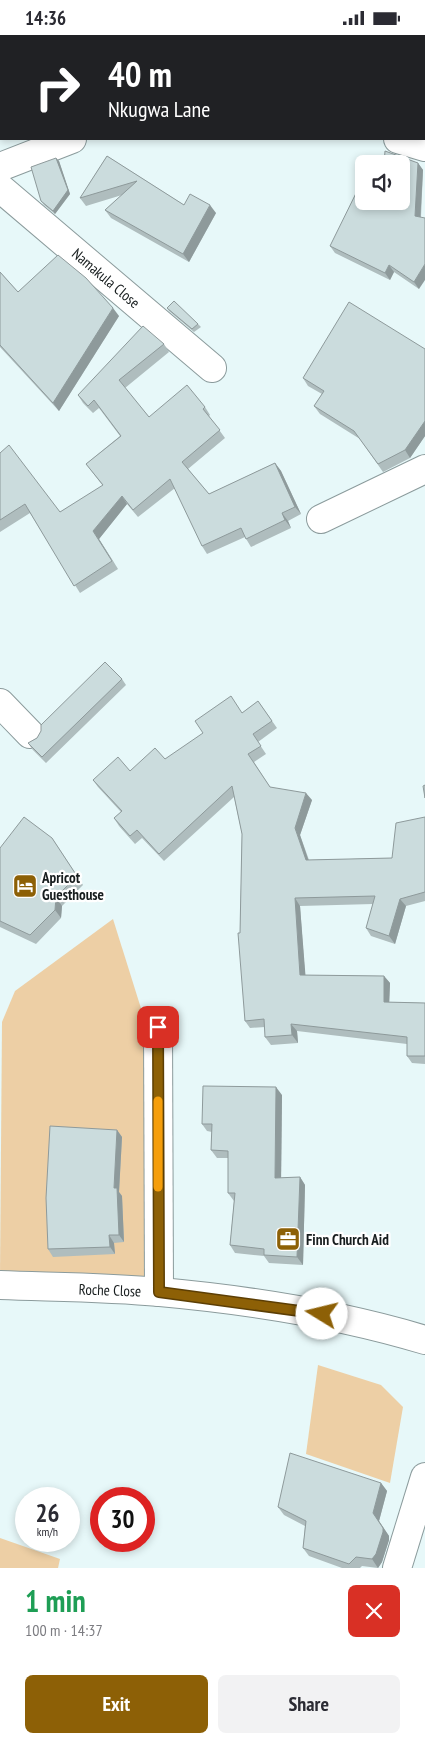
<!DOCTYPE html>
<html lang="en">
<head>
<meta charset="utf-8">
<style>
  body { margin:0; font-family:"PT Sans Narrow",sans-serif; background:#f2f2f3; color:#2b2b33; height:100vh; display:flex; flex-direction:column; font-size:19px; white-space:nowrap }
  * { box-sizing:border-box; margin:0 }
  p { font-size:16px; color:#7c7c81 }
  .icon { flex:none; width:28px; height:28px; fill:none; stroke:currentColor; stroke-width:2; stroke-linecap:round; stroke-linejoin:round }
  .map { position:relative; height:1533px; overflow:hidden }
  .panel { display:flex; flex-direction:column; background:#fff; flex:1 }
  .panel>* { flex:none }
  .guide { position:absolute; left:0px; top:0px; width:425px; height:105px; box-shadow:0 2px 8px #0003; background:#202124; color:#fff; overflow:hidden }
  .buttons { position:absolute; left:355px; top:120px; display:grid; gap:10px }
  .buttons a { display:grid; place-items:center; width:55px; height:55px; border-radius:8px; background:#fff; box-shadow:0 2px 8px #0003; font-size:25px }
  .speed { position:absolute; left:15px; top:1452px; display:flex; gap:10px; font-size:25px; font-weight:700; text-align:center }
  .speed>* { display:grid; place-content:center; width:65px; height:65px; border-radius:50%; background:#fff; box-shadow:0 2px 8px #0003; line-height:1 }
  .speed small { font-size:12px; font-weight:400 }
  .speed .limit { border:8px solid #d22; background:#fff; color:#111 }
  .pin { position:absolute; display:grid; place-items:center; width:42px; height:42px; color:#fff; margin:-21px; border-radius:10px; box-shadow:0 2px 8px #0006 }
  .me { position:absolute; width:55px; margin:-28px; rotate:279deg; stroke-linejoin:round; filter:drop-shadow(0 0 4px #0008) }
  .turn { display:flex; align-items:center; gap:18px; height:105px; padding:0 25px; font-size:22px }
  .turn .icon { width:65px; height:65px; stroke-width:2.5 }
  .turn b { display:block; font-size:35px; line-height:42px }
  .round { display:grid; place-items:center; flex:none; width:52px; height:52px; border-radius:8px; background:#f2f2f3 }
  .summary { display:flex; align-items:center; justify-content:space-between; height:85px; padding:0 25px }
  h1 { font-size:30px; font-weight:700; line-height:38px; color:#1e9e55 }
  .cta { display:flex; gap:10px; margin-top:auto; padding:10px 25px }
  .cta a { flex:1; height:58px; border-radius:8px; background:#8d6006; color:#fff; font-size:20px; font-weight:700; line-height:58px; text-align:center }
  .cta a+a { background:#f2f2f3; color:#2b2b33 }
  .status { display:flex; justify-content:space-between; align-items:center; height:35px; padding:0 25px; background:#fff; direction:ltr }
  .status svg { height:14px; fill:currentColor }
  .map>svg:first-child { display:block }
  .green { fill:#edcfa5 }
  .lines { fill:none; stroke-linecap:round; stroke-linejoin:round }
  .street-casing { stroke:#8b9b9c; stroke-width:30 }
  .secondary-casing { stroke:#8b9b9c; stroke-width:30 }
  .street { stroke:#fff; stroke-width:28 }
  .secondary { stroke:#fff; stroke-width:28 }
  .wall { fill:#afbdbe }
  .shaded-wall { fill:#8e9a9b }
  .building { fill:#cbdcdd; stroke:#8e9a9b }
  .route-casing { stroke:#5c3e04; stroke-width:12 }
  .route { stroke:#8d6006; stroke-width:9 }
  .slow { stroke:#f59e0b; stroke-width:9 }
  .labels { text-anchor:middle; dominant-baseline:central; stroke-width:4.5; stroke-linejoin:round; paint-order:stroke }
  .street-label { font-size:15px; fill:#171d1e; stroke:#fff }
  .poi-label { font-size:15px; font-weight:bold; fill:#171d1e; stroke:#fff; text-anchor:start }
</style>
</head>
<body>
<div class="status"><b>14:36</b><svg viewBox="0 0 49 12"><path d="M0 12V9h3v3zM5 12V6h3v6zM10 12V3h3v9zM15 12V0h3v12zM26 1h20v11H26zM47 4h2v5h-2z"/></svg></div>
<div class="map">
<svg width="425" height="1533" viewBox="0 0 425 1533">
  <rect width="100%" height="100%" fill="#e7f8f9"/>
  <g class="green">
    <polygon points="113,884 145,986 148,1246 0,1240 2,987 15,956"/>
    <polygon points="318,1330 381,1350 403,1372 390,1448 306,1419"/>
    <polygon points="0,1503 60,1524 58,1533 0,1533"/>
  </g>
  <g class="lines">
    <defs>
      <g id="street">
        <polyline points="226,1 227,0"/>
        <polyline points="0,132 72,104"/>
        <polyline points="0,153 212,333"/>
        <polyline points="321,484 425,434"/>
        <polyline points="0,668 30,699"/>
        <polyline points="158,991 159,1257"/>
        <path d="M0,1250c53,2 107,2 160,7 89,8 179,22 265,48"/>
        <polyline points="397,1533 425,1442"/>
      </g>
      <g id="secondary">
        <polyline points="36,0 41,1"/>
        <polyline points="398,104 425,112"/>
      </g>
    </defs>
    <use href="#street" class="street-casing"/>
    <use href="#secondary" class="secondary-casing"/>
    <use href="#street" class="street"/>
    <use href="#secondary" class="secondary"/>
  </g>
  <g class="wall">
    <polygon points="334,0 357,0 357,1 339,1"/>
    <polygon points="107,121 184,170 216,178 189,227 111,183 105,175 122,160 86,171 80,163"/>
    <polygon points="56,123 59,126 70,159 55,179 44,170 41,166"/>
    <polygon points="418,128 423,135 421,182 419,254 394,237 390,245 335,218 330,211"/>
    <polygon points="0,237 18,257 119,281 59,376 0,312"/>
    <polygon points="167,273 198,289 201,292 194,297 169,276"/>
    <polygon points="164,309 169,317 125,353 149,382 205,372 210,380 209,381 225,403 188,434 209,459 275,428 281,436 301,479 288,486 291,493 251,512 245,502 207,519 202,511 175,453 138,482 127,469 99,504 118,534 80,558 30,478 0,497 0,418 60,477 103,451 86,429 120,401 99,373 93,378 83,368 78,360"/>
    <polygon points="425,314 425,401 410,423 383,437 360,404 320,379 314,371 322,359 308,351 303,343"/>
    <polygon points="122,644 126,650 46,728 32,714 28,708 37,703"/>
    <polygon points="258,666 277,693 258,707 266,719 254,727 270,752 312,765 300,800 309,825 392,823 425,782 425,866 406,871 395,909 371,901 366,893 373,869 300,871 305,940 384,941 390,948 389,967 425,968 425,1029 412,1028 407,1021 407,1009 297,996 298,1008 271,1010 265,1002 265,992 250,993 245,986 240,898 242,799 234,762 164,826 142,803 135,809 119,791 114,783 121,777 98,752 93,745 130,736 165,724 242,678"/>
    <polygon points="52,803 83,850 62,871 61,883 36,909 0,892 0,813"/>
    <polygon points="282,1060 281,1143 300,1142 305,1150 303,1230 269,1228 264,1221 235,1218 230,1210 234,1166 228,1158 228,1123 217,1123 211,1115 212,1097 207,1096 202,1089"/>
    <polygon points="117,1095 122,1102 119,1157 122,1161 124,1207 114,1208 115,1219 53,1222 48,1214"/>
    <polygon points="381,1448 387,1456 379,1486 389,1501 389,1505 382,1527 378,1533 362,1531 360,1533 342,1533 309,1521 303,1513 305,1491 284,1480 278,1472"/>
  </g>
  <g class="shaded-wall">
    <polygon points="323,0 331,0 330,1 323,1"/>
    <polygon points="424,38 425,40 425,90 424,88"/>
    <polygon points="56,123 59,126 70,159 55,179 53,176"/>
    <polygon points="418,128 423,135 420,189 415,181"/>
    <polygon points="210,170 216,178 189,227 183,219"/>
    <polygon points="425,229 425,245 419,254 414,247"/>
    <polygon points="389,230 394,237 390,245 385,238"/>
    <polygon points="113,273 119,281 59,376 53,368"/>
    <polygon points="425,386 425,401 410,423 405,415"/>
    <polygon points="275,428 281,436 301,479 295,472"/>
    <polygon points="122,461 127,469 99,504 118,534 93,496"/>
    <polygon points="282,478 288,486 291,493 285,485"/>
    <polygon points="306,758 312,765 300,800 311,833 306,825 295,793"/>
    <polygon points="56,862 62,871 61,883 55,875"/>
    <polygon points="295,863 300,871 306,947 300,940"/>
    <polygon points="400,864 406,871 395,909 389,901"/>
    <polygon points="384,941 390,948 389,974 384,967"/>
    <polygon points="291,989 297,996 298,1008 292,1000"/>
    <polygon points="276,1052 282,1060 281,1151 275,1143"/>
    <polygon points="117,1095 122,1102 119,1157 122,1161 124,1207 119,1200 114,1153"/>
    <polygon points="300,1142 305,1150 303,1230 297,1222"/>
    <polygon points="109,1200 114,1208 115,1219 110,1212"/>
    <polygon points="381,1448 387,1456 379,1486 389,1501 389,1505 382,1527 378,1533 372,1524 373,1478"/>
  </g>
  <g class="building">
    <polygon points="240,0 323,0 323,1 245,1"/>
    <polygon points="385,116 418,128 415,181 425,183 425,229 414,247 389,230 385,238 330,211 364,142 364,166 401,166 401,129 384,129"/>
    <polygon points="107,121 184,170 190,159 210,170 183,219 105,175 137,146 80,163"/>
    <polygon points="56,123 68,155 53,176 41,166 31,132"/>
    <polygon points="372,125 379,129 370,129"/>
    <polygon points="58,220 86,243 113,273 53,368 0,310 0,237 18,257"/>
    <polygon points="174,266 198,289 192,294 167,273"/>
    <polygon points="349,267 425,314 425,386 405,415 378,429 354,396 314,371 324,356 303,343"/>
    <polygon points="143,291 164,309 119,345 149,382 187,350 205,372 203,374 220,395 182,427 209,459 275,428 295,472 282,478 285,485 246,504 241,493 202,511 170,444 133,475 122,461 93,496 112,526 74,551 25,469 0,485 0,418 9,410 60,477 103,450 86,429 121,401 94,365 88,371 78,360"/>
    <polygon points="105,627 122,644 42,722 28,708 37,703 41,696 41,690"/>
    <polygon points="231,661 242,678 258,666 272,686 253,699 261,711 248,719 270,752 306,758 295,793 306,825 392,823 396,788 425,782 425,857 400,864 389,901 366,893 375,861 295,863 300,940 384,941 384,967 425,968 425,1021 407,1021 407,1002 291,989 292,1000 265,1002 264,984 245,986 238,898 240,898 242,799 232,751 159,819 137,795 130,801 114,783 122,776 93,745 118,722 130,736 155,713 165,724 203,698 195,686"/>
    <polygon points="425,750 425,763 423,751"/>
    <polygon points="24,782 52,803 77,841 56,862 55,875 30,900 0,886 0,813"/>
    <polygon points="203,1051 276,1052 275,1143 300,1142 297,1222 264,1220 264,1214 230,1210 235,1158 228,1158 228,1116 211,1115 212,1089 202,1089"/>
    <polygon points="50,1091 117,1095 114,1153 117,1153 119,1200 109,1200 110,1212 48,1214 46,1163"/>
    <polygon points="290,1418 381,1448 373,1478 383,1493 383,1497 376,1519 372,1524 356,1522 349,1529 303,1513 306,1486 278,1472"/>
  </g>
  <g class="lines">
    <defs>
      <polyline id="route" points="158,992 159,1257 322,1279"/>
    </defs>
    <use href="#route" class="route-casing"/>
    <use href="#route" class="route"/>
    <polyline class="slow" points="158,1066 158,1152"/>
  </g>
  <defs>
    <symbol id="hotel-square" viewBox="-11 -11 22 22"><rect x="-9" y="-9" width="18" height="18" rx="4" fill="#8d6006" stroke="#fff"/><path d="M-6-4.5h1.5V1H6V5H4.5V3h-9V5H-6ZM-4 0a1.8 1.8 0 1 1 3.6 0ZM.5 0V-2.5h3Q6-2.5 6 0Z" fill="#fff"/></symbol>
    <symbol id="office-square" viewBox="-11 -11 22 22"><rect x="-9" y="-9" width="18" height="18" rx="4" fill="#8d6006" stroke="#fff"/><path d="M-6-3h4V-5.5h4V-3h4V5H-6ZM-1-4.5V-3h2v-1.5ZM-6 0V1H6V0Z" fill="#fff"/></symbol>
  </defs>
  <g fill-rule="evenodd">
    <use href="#hotel-square" x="11" y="837" width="28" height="28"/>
    <use href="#office-square" x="274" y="1190" width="28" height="28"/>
  </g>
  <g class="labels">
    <g class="street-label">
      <text transform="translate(106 243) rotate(40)">Namakula Close</text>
      <text transform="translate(110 1255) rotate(2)">Roche Close</text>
    </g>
    <g class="poi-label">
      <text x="42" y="842">Apricot<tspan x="42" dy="17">Guesthouse</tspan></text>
      <text x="306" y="1204">Finn Church Aid</text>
    </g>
  </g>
</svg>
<div class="buttons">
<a><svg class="icon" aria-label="sound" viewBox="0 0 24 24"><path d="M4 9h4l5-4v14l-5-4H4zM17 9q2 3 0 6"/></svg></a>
</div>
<div class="speed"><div>26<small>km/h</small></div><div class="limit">30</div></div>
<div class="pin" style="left:158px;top:992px;background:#d93025"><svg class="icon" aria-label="arrive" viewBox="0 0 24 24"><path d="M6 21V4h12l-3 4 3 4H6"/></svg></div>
<svg class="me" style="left:322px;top:1279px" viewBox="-20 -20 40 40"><circle r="19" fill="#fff"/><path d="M0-13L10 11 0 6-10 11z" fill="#8d6006"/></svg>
<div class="guide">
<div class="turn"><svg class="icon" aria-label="right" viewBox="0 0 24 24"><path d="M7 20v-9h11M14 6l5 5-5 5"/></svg><div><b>40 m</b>Nkugwa Lane</div></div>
</div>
</div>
<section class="panel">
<div class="summary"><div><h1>1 min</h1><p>100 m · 14:37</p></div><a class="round" style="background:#d93025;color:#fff"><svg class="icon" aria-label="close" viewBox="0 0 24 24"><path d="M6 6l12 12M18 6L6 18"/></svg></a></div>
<div class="cta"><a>Exit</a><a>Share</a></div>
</section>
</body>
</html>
